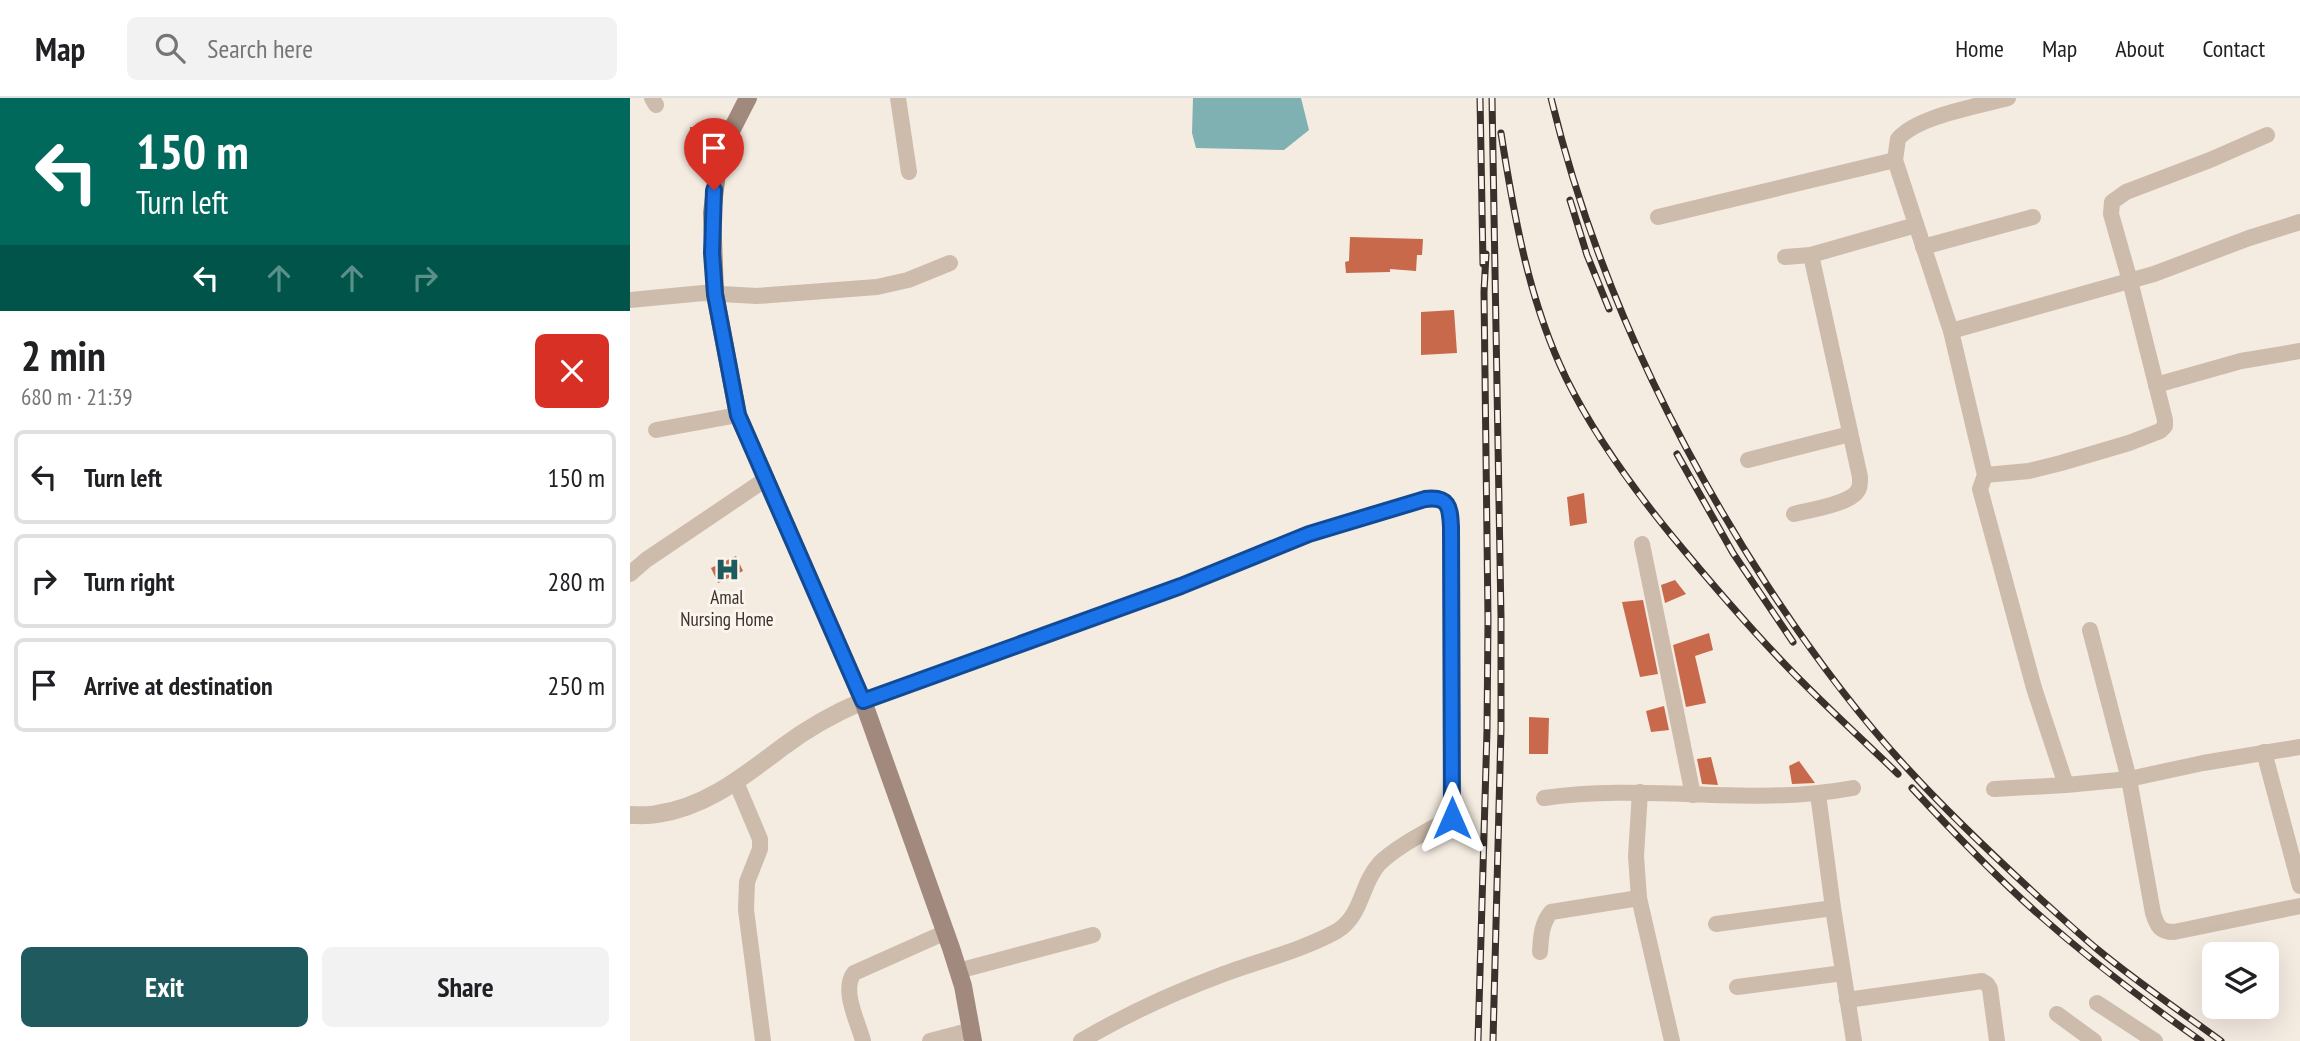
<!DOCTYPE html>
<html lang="en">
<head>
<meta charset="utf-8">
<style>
  body { margin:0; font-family:"PT Sans Narrow",sans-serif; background:#f2f2f2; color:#202124; height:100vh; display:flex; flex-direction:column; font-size:26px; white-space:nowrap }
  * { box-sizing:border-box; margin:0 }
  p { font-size:23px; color:#757577 }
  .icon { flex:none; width:38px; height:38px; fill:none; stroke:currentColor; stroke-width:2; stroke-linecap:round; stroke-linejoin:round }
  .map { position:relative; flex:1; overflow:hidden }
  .panel { display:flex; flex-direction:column; background:#fff; width:630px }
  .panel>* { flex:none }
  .banner { background:#00695c; color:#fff; overflow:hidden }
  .fabs { position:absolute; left:1572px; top:844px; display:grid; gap:14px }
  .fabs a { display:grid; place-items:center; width:77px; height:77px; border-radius:10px; background:#fff; box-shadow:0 7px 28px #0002; font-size:35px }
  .pin { position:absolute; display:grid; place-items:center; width:60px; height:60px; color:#fff; margin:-72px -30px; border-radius:50% 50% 50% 0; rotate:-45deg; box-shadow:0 0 7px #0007 }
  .pin .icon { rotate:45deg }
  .me { position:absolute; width:77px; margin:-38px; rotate:0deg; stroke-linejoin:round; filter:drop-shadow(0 0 5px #0008) }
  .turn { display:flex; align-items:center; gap:24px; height:147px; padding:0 21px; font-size:32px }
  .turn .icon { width:91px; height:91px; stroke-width:2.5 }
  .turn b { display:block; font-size:49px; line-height:60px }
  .lanes { display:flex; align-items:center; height:66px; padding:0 21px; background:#0003; justify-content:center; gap:35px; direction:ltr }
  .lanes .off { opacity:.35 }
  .round { display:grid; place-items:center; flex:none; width:74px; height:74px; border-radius:10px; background:#f2f2f2 }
  .headline { display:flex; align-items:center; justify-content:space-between; height:119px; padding:0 21px }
  h1 { font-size:42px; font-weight:800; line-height:52px }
  .action { display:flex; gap:14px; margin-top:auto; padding:14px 21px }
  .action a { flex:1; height:80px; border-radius:10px; background:#1f5a5e; color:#fff; font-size:28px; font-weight:800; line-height:80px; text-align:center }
  .action a+a { background:#f2f2f2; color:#202124 }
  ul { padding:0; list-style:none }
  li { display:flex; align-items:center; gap:21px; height:94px; margin:0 14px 10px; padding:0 7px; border:4px solid #e0e0e0; border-radius:10px }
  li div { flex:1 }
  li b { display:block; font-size:26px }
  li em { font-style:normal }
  header { display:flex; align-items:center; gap:42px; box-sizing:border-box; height:98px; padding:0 35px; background:#fff; border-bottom:2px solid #e0e0e0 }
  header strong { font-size:33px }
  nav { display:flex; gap:38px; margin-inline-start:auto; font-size:24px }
  .search { width:490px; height:63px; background:#f2f2f2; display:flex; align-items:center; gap:18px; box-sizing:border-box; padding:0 24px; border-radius:10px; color:#757577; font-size:26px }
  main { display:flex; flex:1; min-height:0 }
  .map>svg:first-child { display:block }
  .water { fill:#7fb0b2 }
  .building { fill:#c8694b }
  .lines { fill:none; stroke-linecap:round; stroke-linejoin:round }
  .minor { stroke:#cdbbac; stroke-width:16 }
  .tertiary { stroke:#cdbbac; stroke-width:18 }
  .secondary { stroke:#a18a7d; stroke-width:18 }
  .rail-casing { stroke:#3b302b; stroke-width:7 }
  .rail { stroke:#fbf5ee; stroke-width:4.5; stroke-dasharray:13; stroke-linecap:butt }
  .route-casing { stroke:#114b97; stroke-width:18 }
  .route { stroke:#1a73e8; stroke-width:12 }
  .labels { text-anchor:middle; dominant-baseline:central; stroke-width:6; stroke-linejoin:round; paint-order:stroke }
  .poi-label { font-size:19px; fill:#3b302b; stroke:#fbf5ee }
</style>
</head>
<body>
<header>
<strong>Map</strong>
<div class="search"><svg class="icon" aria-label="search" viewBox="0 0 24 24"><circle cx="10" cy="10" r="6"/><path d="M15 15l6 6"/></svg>Search here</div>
<nav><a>Home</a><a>Map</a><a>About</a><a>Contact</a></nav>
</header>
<main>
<section class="panel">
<div class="banner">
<div class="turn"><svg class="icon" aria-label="left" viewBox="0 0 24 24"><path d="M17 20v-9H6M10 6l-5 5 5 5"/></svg><div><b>150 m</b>Turn left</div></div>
<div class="lanes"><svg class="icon" aria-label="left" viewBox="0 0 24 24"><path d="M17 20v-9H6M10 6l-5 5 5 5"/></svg><svg class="icon off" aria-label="ahead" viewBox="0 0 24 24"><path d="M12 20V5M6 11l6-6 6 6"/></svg><svg class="icon off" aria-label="ahead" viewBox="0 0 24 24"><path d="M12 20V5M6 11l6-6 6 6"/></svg><svg class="icon off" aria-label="right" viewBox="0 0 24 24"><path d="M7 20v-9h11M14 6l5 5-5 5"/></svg></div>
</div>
<div class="headline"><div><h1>2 min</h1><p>680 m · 21:39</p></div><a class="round" style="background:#d93025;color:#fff"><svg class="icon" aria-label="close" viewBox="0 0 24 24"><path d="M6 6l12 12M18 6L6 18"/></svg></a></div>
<ul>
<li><svg class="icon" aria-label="left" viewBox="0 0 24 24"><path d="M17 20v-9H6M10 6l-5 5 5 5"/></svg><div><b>Turn left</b></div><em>150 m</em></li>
<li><svg class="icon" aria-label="right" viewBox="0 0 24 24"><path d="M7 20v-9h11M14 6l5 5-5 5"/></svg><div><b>Turn right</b></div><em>280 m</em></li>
<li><svg class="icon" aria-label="arrive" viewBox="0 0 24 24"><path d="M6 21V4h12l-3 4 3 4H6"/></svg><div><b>Arrive at destination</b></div><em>250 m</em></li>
</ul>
<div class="action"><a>Exit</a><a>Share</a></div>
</section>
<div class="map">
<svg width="1670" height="943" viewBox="0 0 1670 943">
  <rect width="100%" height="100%" fill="#f4ebe1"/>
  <polygon class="water" points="563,0 671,0 679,32 654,52 566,50 562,35"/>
  <g class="building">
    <rect x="60" y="29" width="15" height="26"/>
    <polygon points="720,139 793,141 792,157 787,157 786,173 760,171 760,174 716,175 715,164 719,163"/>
    <polygon points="824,212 827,255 791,257 791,214"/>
    <polygon points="954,395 957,425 940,428 937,399"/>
    <polygon points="106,458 113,473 88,485 81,470"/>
    <polygon points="1045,482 1056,496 1035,505 1031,487"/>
    <polygon points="1013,502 1028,576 1010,579 992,504"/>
    <polygon points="1079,535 1083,552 1065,558 1076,605 1056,609 1043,547"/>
    <polygon points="1034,608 1039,632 1021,634 1016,613"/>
    <polygon points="899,619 919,620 918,656 899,656"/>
    <polygon points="1081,659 1088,687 1072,686 1067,661"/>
    <polygon points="1169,663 1185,685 1162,686 1159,668"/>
  </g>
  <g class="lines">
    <g class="minor">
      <polyline points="22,0 26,7"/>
      <polyline points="268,0 279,74"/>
      <path d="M1378,0c-29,8 -91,18 -110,41l-3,21 56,171 34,144 -5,14 54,199 32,97"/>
      <polyline points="1028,119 1265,62"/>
      <polyline points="1293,149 1403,119"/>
      <polyline points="1155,159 1181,157 1286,127"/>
      <polyline points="0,202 73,195 127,198 247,189 278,182 320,165"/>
      <polyline points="1321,233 1524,176 1619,140 1670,124"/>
      <polyline points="1526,287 1611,263 1670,253"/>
      <polyline points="26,332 108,317"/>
      <polyline points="1118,362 1220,336"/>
      <polyline points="1355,377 1399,373 1431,365 1499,345 1530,333 1535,328 1535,322 1500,183 1481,116 1482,104 1496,94 1580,62 1637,37"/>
      <path d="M1164,416c15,-4 60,-10 65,-26 1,-2 1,-9 1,-11l-49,-222"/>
      <polyline points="1012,446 1063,697"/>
      <polyline points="0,476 16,462 136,381"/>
      <path d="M1460,532l39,149 24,134c4,13 7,19 21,19l126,-26"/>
      <path d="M233,603l318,-115 128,-52 116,-35c24,-3 25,8 26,28l1,291c-22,11 -57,29 -73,46 -18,20 -17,52 -42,67 -34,19 -79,30 -116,44 -48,18 -96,40 -140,66"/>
      <polyline points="1634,654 1670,788"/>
      <polyline points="106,684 130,741 130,751 117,784 116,812 133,943"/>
      <polyline points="1364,691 1436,687 1499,681 1573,665 1670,649"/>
      <polyline points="1010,694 1006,758 1009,800 1042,943"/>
      <polyline points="1188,696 1203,810 1224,943"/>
      <path d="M914,700c103,-15 207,9 309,-10"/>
      <polyline points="1086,826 1203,810"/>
      <path d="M910,854c1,-14 1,-28 11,-40l88,-14"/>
      <polyline points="328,873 463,837"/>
      <polyline points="1107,889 1213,875"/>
      <polyline points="1217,902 1352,883 1357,886 1360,891 1367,943"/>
      <polyline points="1467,905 1525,943"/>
      <polyline points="1427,916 1464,943"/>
      <path d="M233,943c-5,-19 -22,-51 -9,-68l92,-41"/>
      <polyline points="300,943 342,932"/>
    </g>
    <path class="tertiary" d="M0,717c9,0 18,1 27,-1 50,-7 88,-39 127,-68 24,-18 51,-33 79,-45"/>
    <polyline class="secondary" points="118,0 100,35 88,67 82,115 85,196 108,317 233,603 321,850 333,888 343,943"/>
    <defs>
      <g id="rail">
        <polyline points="850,0 853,166"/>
        <polyline points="862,0 871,519 871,631 863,943"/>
        <path d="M921,0c42,174 119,337 216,487 42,64 88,127 141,184 43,47 89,90 136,133 17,15 35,32 53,47 40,33 83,62 124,92"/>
        <path d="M871,35c13,83 28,169 65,245 28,57 66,109 106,158 34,41 68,81 105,120 38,41 81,79 121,118"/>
        <polyline points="940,102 957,157 979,211"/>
        <polyline points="1047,356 1103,455 1163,544"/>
        <path d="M1282,690c40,43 81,86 125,125 52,46 107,88 164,128"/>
        <polyline points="848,943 857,632 858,521 854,194 856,156"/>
      </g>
    </defs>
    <use href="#rail" class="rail-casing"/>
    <use href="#rail" class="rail"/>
  </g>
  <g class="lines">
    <defs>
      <path id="route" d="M84,92l-2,63 3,41 23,121 125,286 318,-115 128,-52 116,-35c24,-3 25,8 26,28l1,291"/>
    </defs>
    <use href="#route" class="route-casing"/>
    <use href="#route" class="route"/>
  </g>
  <defs>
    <symbol id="hospital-bare" viewBox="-9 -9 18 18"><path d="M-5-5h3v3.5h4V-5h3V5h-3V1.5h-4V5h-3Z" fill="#1f5a5e" stroke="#fbf5ee" stroke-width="2.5" paint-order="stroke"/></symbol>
  </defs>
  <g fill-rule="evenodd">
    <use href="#hospital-bare" x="80" y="454" width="35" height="35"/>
  </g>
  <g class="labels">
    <g class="poi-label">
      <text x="97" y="499">Amal<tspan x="97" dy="22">Nursing Home</tspan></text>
    </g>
  </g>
</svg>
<div class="fabs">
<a><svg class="icon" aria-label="layers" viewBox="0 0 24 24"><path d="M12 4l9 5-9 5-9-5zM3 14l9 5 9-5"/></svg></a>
</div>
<div class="pin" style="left:84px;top:92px;background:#d93025"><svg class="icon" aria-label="arrive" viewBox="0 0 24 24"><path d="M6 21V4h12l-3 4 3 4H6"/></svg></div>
<svg class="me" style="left:822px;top:720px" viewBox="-20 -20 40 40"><path d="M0-17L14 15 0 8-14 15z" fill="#1a73e8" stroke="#fff" stroke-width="4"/></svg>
</div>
</main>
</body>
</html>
